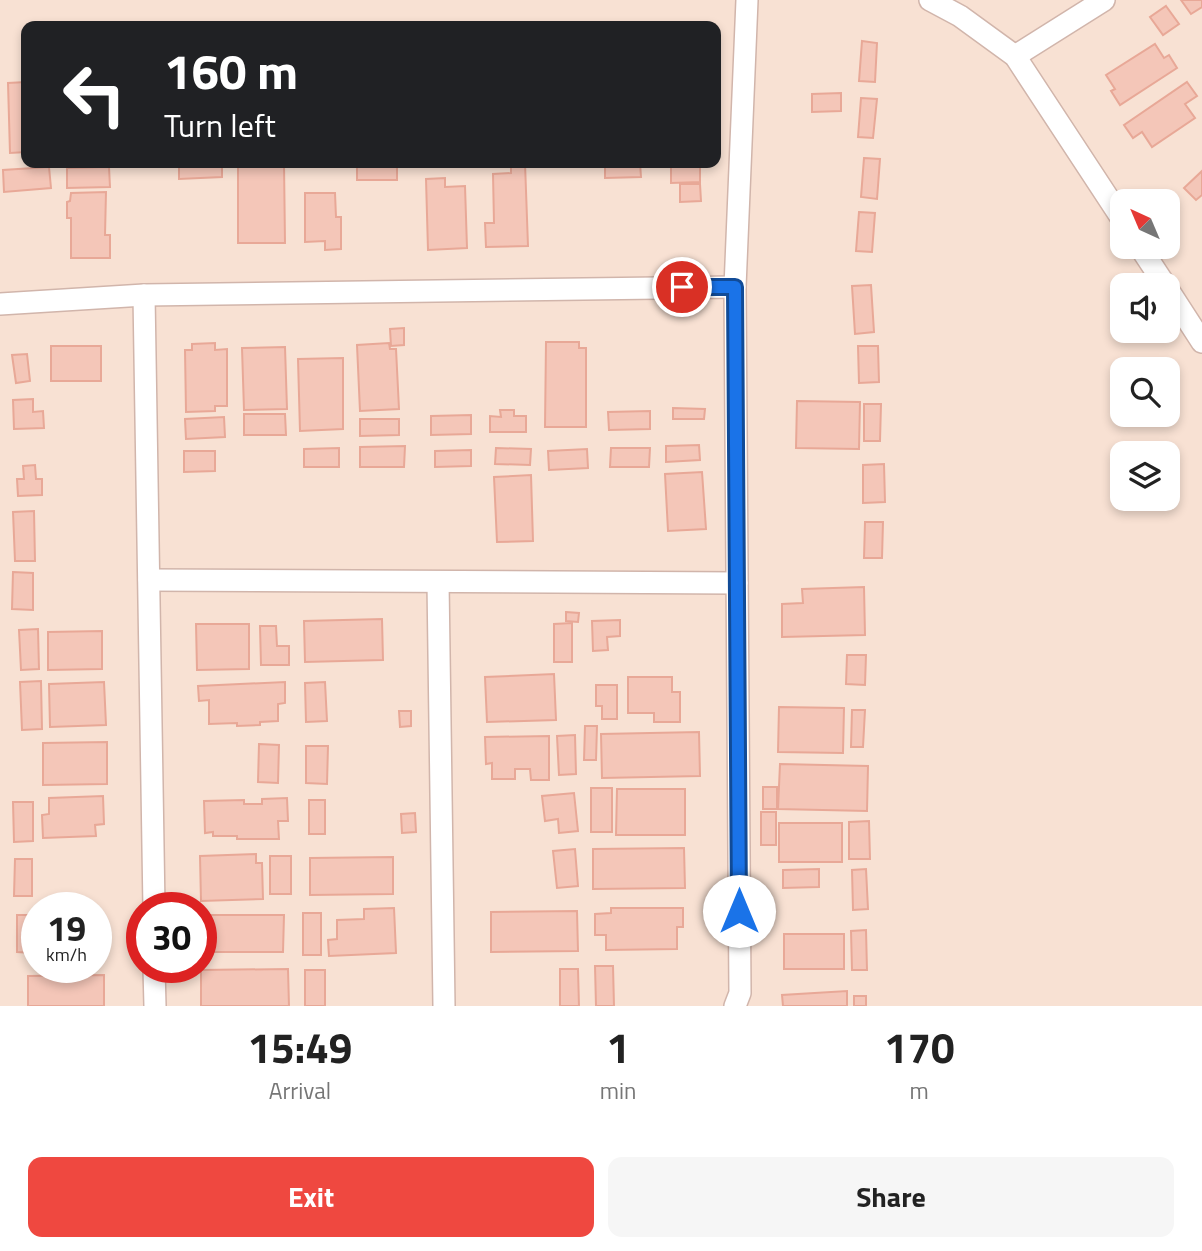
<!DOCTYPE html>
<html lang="en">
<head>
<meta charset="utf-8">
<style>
  body { margin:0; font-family:"Titillium Web",sans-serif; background:#f6f6f6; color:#222; height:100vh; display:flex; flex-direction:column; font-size:26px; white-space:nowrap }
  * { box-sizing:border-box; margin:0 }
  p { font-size:23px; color:#767676 }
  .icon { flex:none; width:38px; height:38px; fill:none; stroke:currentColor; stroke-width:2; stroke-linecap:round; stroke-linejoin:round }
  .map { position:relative; height:1006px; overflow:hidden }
  .panel { display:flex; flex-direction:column; background:#fff; flex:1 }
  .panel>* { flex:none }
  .banner { position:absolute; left:21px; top:21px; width:700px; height:147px; border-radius:14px; box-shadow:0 4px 10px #0003; background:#202124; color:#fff; overflow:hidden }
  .needle { width:46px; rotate:316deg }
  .buttons { position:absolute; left:1110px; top:189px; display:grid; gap:14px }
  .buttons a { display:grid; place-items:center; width:70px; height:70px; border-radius:14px; background:#fff; box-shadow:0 4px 10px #0003; font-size:35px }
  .speed { position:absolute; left:21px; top:892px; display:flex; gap:14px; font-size:35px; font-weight:700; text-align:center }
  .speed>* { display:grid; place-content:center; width:91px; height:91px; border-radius:50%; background:#fff; box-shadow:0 4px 10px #0003; line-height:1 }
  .speed small { font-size:18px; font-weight:400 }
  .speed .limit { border:10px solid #d22; background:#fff; color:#111 }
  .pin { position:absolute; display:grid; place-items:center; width:60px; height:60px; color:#fff; margin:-30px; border:4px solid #fff; border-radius:50%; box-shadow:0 2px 7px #0007 }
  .me { position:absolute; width:77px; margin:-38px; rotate:0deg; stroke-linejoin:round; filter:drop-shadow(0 0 5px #0008) }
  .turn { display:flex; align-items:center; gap:24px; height:147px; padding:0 28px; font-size:32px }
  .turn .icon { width:91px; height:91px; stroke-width:2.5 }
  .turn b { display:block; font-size:49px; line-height:60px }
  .eta { display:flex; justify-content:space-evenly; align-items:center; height:119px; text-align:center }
  .eta b { font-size:42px; font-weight:700; line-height:49px }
  .button { display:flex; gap:14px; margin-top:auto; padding:14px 28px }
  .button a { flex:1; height:80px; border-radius:14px; background:#ef4840; color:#fff; font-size:28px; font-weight:700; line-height:80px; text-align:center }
  .button a+a { background:#f6f6f6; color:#222 }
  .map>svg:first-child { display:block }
  .residential { fill:#f8e1d3; fill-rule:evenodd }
  .building { fill:#f4c6b8; stroke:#e8a897; stroke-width:2 }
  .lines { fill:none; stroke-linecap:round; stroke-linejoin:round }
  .street-casing { stroke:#d1b5ab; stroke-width:24 }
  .street { stroke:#fff; stroke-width:21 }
  .route-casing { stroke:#114b97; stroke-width:18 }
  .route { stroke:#1a73e8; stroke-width:12 }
</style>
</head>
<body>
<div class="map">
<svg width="1202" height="1006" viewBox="0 0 1202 1006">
  <rect width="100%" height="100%" fill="#fdeee2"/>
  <path class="residential" d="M0,0h1202v1006h-1202zM26,26h690v137h-690zM1122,201h45v46h-45zM1122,285h45v46h-45zM1122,369h45v46h-45zM1122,453h45v46h-45zM37,908h59v60h-59zM142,908h59v60h-59z"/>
  <g class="building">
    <polygon points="1181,0 1202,0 1202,7 1191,14"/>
    <polygon points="1166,6 1179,24 1163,35 1150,17"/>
    <polygon points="862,41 877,43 875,82 859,81"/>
    <polygon points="1155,44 1164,58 1169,55 1177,68 1120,105 1111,91 1115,89 1106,75"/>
    <polygon points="26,82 26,152 10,153 8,83"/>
    <polygon points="1187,82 1197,96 1185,104 1195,118 1152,147 1142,132 1133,138 1124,125"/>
    <polygon points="841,93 841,111 812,112 812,94"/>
    <polygon points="861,98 877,99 873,138 858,137"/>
    <polygon points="864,158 880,159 877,199 861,197"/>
    <polygon points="179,163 222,163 222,177 179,179"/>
    <polygon points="238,163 284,163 285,243 238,243"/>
    <rect x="357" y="163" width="40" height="17"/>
    <polygon points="511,163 525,163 528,246 486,247 485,223 494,223 493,174 511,173"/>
    <polygon points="605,163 640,163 641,177 605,178"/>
    <polygon points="671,163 700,163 700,182 671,183"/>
    <polygon points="49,167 51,188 4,192 3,170"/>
    <polygon points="109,167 110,187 67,188 67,168"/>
    <polygon points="1202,171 1202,195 1196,200 1184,188"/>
    <polygon points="445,178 445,187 465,186 467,248 428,250 426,179"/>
    <polygon points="680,184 700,184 701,201 680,202"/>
    <polygon points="106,192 105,235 110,235 110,258 71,258 71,218 67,218 67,202 70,201 71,193"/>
    <polygon points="305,193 335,193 336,217 341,217 341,249 325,250 325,241 305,242"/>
    <polygon points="859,212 875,213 872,252 856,251"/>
    <polygon points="871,285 874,332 855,334 852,286"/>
    <polygon points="404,328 404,345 391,346 390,329"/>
    <polygon points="546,342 579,342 579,348 586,348 586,427 545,427"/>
    <polygon points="215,343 215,350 227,349 227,406 215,406 215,411 186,412 185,350 192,350 192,344"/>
    <polygon points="389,343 390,349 396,349 399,409 360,411 357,345"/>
    <rect x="51" y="346" width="50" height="35"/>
    <polygon points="858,346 878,346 879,382 859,383"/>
    <polygon points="285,347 287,409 244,410 242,348"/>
    <polygon points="27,354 30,381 16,383 12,355"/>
    <polygon points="343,358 343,429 300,431 298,359"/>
    <polygon points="33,399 33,412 43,411 44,428 14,429 13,400"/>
    <polygon points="797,401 860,402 859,449 796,448"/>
    <polygon points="864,404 881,404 880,441 864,441"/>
    <polygon points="673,408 705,409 704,419 673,419"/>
    <polygon points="500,410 514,410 514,416 526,416 526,432 490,432 490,416 501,417"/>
    <polygon points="650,411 650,429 609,430 608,412"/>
    <polygon points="244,414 285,414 286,435 244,435"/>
    <polygon points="471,415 471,434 431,435 431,416"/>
    <polygon points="224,417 225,437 186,439 185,419"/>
    <polygon points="360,419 399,419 399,435 360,436"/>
    <polygon points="699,445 700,460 666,462 666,446"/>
    <polygon points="405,446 404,467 360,467 360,447"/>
    <polygon points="339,448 339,467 304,467 304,449"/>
    <polygon points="496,448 531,449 530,465 495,464"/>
    <polygon points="611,448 650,448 649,467 610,467"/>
    <polygon points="587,449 588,468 549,470 548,451"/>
    <polygon points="471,450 471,466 435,467 435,451"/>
    <polygon points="184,451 215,451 215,471 184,472"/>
    <polygon points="884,464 885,502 863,503 863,465"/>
    <polygon points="35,465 36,479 42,479 42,495 18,496 17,479 24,479 23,466"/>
    <polygon points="702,472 706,529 668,531 665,474"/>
    <polygon points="531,475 533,541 497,542 494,477"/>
    <polygon points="34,511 35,561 15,561 13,512"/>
    <polygon points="865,522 883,522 882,558 864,558"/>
    <polygon points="13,572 33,573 33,610 12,609"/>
    <polygon points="864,587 865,635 782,637 782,604 803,603 802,589"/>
    <polygon points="566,612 579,613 578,622 566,621"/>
    <polygon points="382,619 383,660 305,662 304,621"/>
    <polygon points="620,620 620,636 607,637 608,650 593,651 592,621"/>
    <polygon points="572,623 572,662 554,662 554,624"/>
    <polygon points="196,624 249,624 249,669 197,670"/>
    <polygon points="260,626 276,626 277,646 289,646 289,665 261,665"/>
    <polygon points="38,629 39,669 21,670 19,630"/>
    <polygon points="102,631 102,669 48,670 48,632"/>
    <polygon points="847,655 866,655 865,685 846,684"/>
    <polygon points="554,674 556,720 487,722 485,677"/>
    <polygon points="628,677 672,677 672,692 680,692 680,722 654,722 654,713 628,713"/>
    <polygon points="41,681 42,729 22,730 20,682"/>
    <polygon points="104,682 106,725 50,727 49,684"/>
    <polygon points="285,682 285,703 278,704 278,721 260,722 260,725 237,726 237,723 209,724 209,700 199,701 198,686"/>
    <polygon points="325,682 327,721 306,722 305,683"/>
    <polygon points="596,685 617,685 617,719 602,719 602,706 596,706"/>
    <polygon points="779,707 844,708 843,753 778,752"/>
    <polygon points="852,710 865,710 863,747 851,747"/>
    <polygon points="399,711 411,711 411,726 400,727"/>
    <polygon points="585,726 597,726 596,760 584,760"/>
    <polygon points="699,732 700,776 602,778 601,734"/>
    <polygon points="575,735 576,774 559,775 557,736"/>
    <polygon points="549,736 549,780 531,780 530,769 515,769 515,779 492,779 492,763 486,764 485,737"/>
    <polygon points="107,742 107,784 43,785 43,743"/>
    <polygon points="259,744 279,745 278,783 258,782"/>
    <polygon points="306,746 328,746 327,784 306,783"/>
    <polygon points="780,764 868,766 867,811 778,809"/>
    <rect x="763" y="787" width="14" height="22"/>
    <rect x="591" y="788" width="21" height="44"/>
    <polygon points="617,789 685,789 685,835 616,835"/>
    <polygon points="574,793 578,831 559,833 558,819 545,821 542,796"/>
    <polygon points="103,796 104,824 95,825 96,836 43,838 42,815 49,814 49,798"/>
    <polygon points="287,798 288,821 278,821 279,839 237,839 237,836 213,836 213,832 205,833 204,801 244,800 244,804 262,804 262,799"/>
    <rect x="309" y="800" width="16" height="34"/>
    <polygon points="13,802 33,802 33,841 14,842"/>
    <rect x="761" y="812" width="15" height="33"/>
    <polygon points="415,813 416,832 402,833 401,814"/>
    <polygon points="869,821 870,859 849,859 849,822"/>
    <rect x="779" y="823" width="63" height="39"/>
    <polygon points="684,848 685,888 593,889 593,849"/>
    <polygon points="575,849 578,886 557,888 553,851"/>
    <polygon points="256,854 256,863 262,863 263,899 201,901 200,856"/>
    <rect x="270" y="856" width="21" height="38"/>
    <polygon points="393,857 393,894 310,895 310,858"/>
    <polygon points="15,859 32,859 32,896 14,896"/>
    <polygon points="819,869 819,887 783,888 783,870"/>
    <polygon points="866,869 868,909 853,910 852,870"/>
    <polygon points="394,908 396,953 329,956 328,940 337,939 337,920 364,919 364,909"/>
    <polygon points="611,908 683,908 683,927 677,927 677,949 606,950 606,935 595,935 595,914 611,913"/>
    <polygon points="577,911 578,951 491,952 491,912"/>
    <rect x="303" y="913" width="18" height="42"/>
    <polygon points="17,915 33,915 33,953 17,952"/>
    <polygon points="201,915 284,915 283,952 201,952"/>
    <polygon points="866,930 867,970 852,970 851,931"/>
    <rect x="784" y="934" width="60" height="35"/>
    <polygon points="595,966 613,966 614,1006 596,1006"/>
    <polygon points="288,969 289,1006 201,1006 201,970"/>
    <polygon points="560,969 578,969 579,1006 560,1006"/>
    <rect x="305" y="970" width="20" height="36"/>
    <polygon points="104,975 104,1006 28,1006 28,976"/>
    <polygon points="847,991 847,1006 783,1006 782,995"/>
    <rect x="854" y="996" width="12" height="10"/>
  </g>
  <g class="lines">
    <defs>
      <g id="street">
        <polyline points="930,0 960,16 1015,56 1122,219"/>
        <polyline points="1015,56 1104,0"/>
        <polyline points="1140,247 1165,285"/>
        <polyline points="1167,288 1202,342"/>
        <polyline points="144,295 154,908"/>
        <polyline points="0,304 144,295 735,287"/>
        <polyline points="149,580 737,583"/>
        <polyline points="438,582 444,1006"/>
        <polyline points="154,968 155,1006"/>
        <polyline points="735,1006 740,993 735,287 747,0"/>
      </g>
    </defs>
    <use href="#street" class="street-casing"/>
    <use href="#street" class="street"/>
  </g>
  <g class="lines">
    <defs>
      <polyline id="route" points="682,287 735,287 739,911"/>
    </defs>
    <use href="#route" class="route-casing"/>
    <use href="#route" class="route"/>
  </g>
</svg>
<div class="buttons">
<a><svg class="needle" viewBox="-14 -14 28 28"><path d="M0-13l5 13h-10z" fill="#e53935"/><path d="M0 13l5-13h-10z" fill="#767676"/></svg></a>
<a><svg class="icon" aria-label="sound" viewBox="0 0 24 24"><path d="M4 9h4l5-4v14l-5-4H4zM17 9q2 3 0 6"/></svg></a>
<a><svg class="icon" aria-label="search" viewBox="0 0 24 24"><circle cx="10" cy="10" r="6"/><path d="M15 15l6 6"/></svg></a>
<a><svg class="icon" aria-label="layers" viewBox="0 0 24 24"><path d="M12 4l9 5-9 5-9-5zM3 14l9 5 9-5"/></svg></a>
</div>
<div class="speed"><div>19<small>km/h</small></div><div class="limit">30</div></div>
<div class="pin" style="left:682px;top:287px;background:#d93025"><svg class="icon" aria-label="arrive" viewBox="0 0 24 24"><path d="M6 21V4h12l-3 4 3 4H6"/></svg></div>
<svg class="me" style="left:739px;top:911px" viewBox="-20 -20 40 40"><circle r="19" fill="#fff"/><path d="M0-13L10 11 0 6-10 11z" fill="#1a73e8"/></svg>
<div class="banner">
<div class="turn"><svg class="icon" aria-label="left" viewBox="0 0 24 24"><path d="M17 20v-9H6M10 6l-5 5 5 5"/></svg><div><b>160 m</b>Turn left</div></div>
</div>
</div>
<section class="panel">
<div class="eta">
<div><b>15:49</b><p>Arrival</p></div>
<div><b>1</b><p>min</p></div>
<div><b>170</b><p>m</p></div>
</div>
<div class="button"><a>Exit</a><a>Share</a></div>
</section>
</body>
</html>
